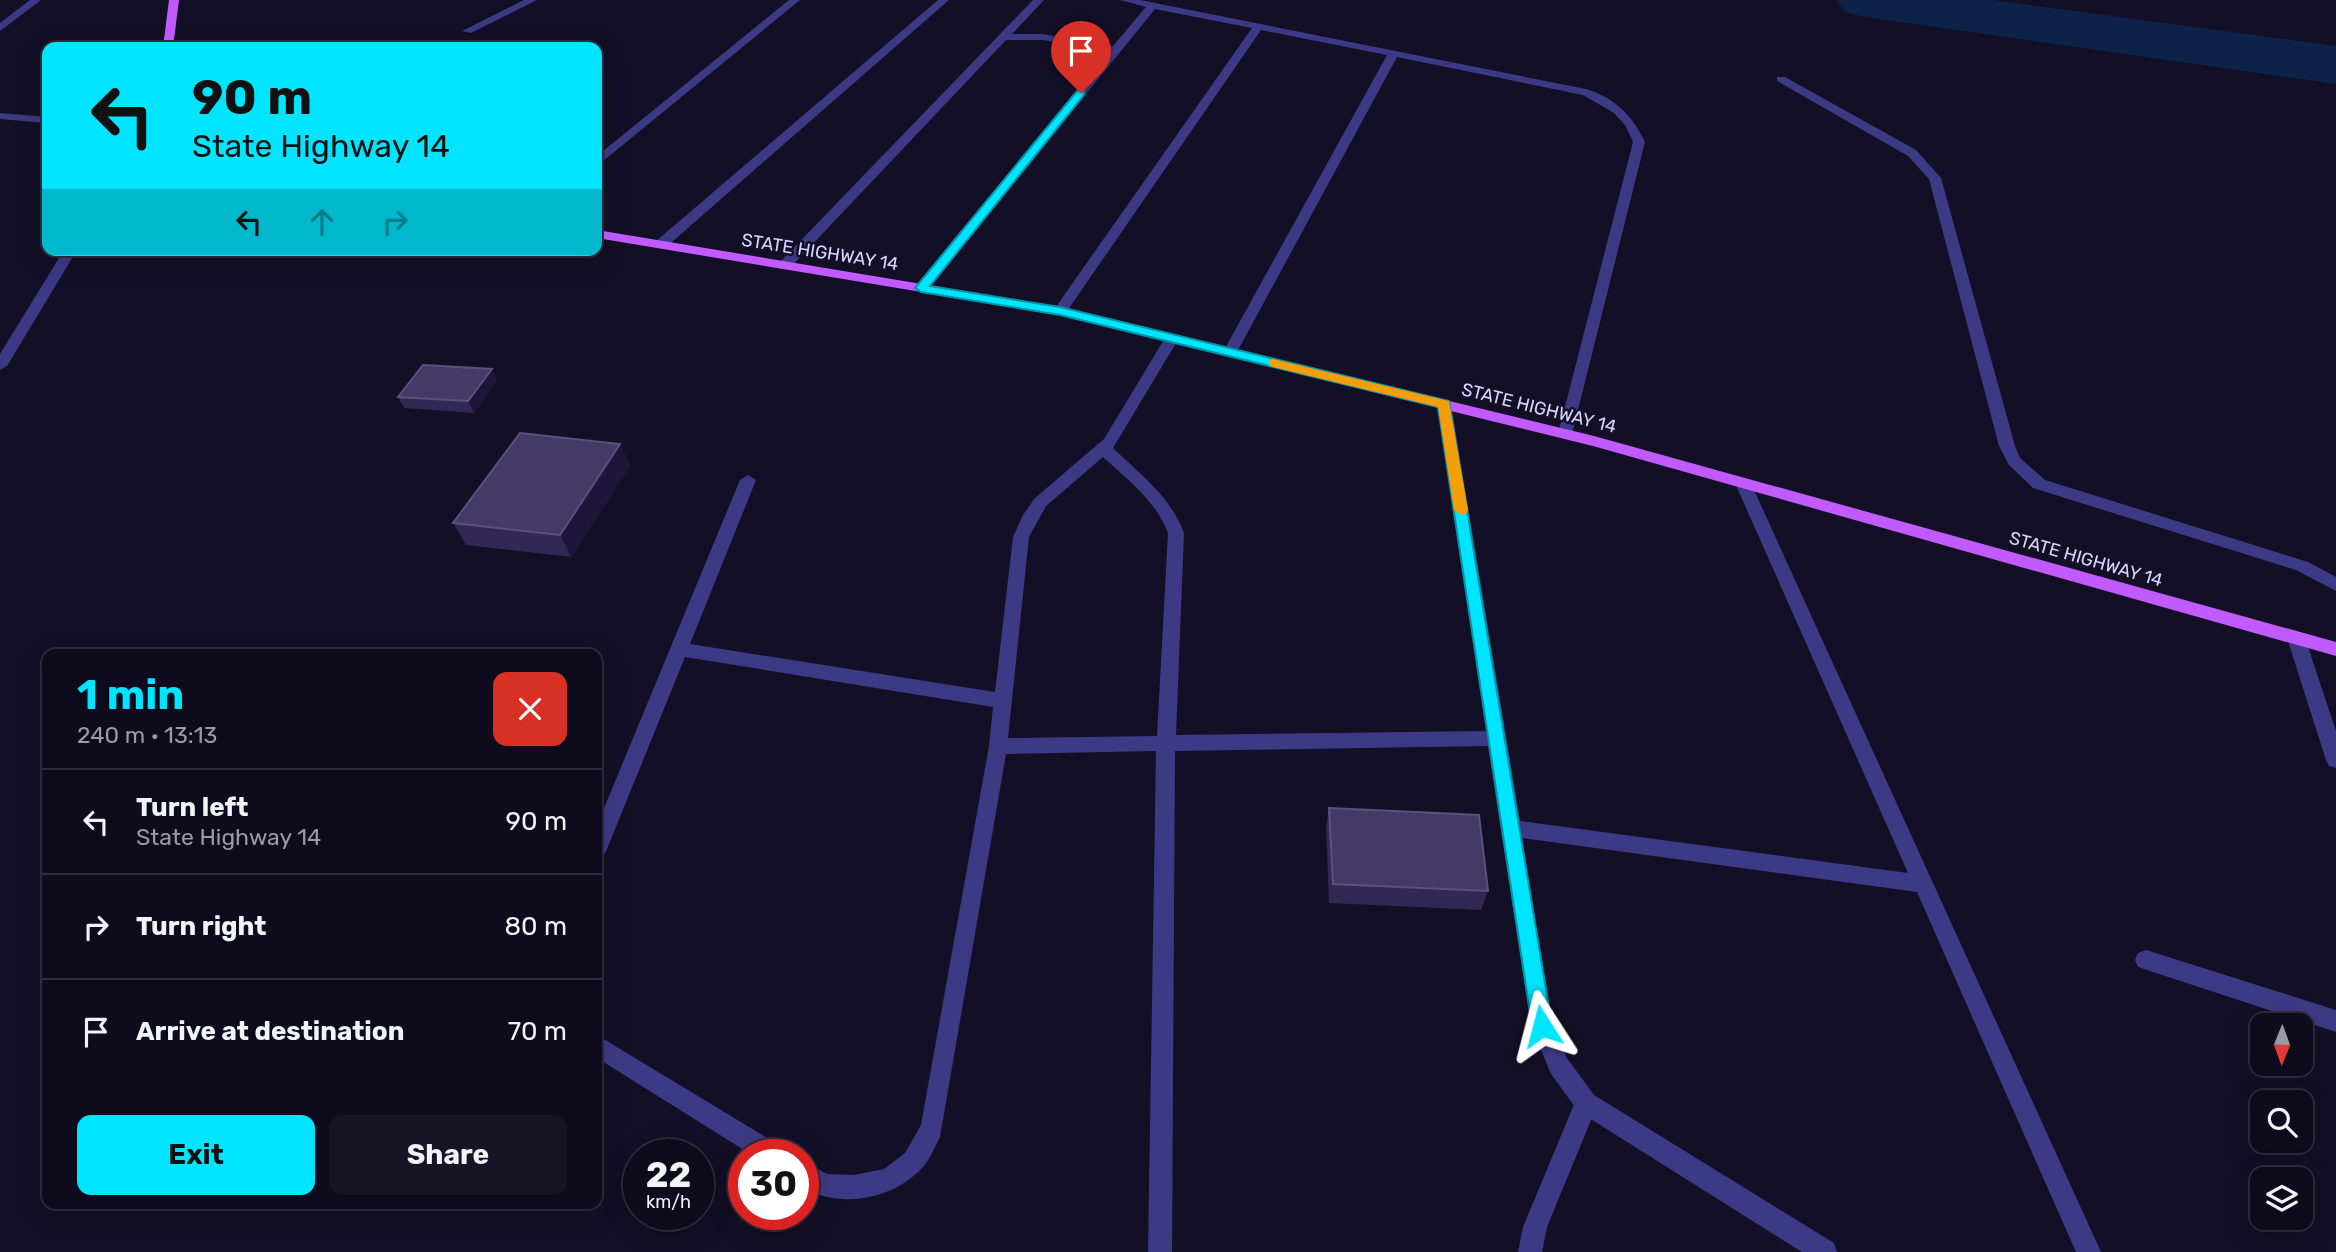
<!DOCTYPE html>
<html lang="en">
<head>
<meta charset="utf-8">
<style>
  body { margin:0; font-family:Rubik,sans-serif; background:#171425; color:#f1f3f6; height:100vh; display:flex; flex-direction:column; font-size:26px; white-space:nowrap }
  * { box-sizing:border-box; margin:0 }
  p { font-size:23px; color:#9b9ba3 }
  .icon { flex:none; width:38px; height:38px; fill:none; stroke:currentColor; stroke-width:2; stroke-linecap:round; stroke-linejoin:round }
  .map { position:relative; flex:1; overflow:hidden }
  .side { position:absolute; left:42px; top:649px; width:560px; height:560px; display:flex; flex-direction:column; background:#0e0b1c; border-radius:14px; box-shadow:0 7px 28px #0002,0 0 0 2px #2e2b3b }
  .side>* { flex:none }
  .hud { position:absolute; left:42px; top:42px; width:560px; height:214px; border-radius:14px; box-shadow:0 7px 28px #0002,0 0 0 2px #2e2b3b; background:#00e5ff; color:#111; overflow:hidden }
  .needle { width:46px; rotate:181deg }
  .controls { position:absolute; left:2250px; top:1013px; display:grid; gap:14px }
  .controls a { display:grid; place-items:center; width:63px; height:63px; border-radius:14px; background:#0e0b1c; box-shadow:0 7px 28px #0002,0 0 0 2px #2e2b3b; font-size:35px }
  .speed { position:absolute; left:623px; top:1139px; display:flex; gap:14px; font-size:35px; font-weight:700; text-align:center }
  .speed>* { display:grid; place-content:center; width:91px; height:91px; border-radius:50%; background:#0e0b1c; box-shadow:0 7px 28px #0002,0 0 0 2px #2e2b3b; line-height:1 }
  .speed small { font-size:18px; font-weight:400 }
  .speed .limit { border:10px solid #d22; background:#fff; color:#111 }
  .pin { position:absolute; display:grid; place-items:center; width:60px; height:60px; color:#fff; margin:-72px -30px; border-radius:50% 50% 50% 0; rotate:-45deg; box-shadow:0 0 7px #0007 }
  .pin .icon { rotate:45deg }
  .me { position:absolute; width:77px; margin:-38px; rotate:351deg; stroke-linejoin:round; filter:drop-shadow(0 0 5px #0008) }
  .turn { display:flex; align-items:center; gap:24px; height:147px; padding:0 35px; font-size:32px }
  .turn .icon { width:91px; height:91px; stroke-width:2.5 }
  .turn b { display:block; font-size:49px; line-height:60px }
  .lanes { display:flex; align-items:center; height:66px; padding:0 35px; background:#0003; justify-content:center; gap:35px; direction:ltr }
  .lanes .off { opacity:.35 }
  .round { display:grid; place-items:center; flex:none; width:74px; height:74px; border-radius:14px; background:#171425 }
  .head { display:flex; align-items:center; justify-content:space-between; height:119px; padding:0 35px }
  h1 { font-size:42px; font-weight:700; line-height:52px; color:#00e5ff }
  .button { display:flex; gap:14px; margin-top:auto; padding:14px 35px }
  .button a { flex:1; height:80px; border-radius:14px; background:#00e5ff; color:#111; font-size:28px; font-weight:700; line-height:80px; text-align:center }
  .button a+a { background:#171425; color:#f1f3f6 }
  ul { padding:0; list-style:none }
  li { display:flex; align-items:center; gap:21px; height:105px; padding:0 35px; border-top:2px solid #2e2b3b }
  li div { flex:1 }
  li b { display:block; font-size:26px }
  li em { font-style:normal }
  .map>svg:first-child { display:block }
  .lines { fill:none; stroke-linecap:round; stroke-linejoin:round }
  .river { fill:#0c2248; fill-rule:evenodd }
  .lane { fill:#3d3a85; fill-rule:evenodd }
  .street { fill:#3d3a85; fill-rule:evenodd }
  .primary { fill:#c25bff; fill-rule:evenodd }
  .wall { fill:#312854 }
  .shaded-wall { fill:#1d163a }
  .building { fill:#433a66; stroke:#5a527e; stroke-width:2 }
  .route { fill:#00e5ff; stroke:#0095a6; stroke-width:2 }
  .slow { fill:#f59e0b }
  .labels { text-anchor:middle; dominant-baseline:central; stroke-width:5; stroke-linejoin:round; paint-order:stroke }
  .street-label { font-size:18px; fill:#d9d4ff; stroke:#130f26 }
</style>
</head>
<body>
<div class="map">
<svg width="2336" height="1252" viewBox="0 0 2336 1252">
  <rect width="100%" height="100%" fill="#130f26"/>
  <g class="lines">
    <polygon class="river" points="1836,0 1993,0 2336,46 2336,84 1865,17 1845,12"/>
    <polygon class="lane" points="1586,1091 1594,1095 1598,1103 1547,1227 1542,1252 1518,1252 1523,1227 1578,1095"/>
    <g class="street">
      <polygon points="30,0 41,0 0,31 0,23"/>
      <polygon points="524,0 537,0 471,33 462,31"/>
      <polygon points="789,0 800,0 597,166 597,156"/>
      <polygon points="938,0 949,0 665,248 655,248 655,242"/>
      <path d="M1033,0h11l-32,34h31l70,12 33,-39 -26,-7h20l446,89c28,8 47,27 59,53l-74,296h-10l-3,-4 75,-292 -8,-17 -11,-12 -31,-18 -186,-38 -160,295 -7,4 -7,-4 164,-297 -126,-25 -196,284 -5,1 -7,-4 199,-283 -97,-19 -229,282h-10v-6l193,-233 -66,-12h-37l-217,229h-10v-6z"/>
      <polygon points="1777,77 1785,77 1916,150 1941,178 2015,446 2020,458 2045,480 2308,562 2336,577 2336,591 2296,570 2033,488 2009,465 1999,446 1929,179 1908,156 1777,81"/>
      <polygon points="0,113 47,117 47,123 0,119"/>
      <polygon points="64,250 77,250 7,366 0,370 0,354"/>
      <path d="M1172,334l7,4 -66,110c27,26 58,49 71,85l-8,202 310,-4 -49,-327 7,-5 7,5 69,417 388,52 -173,-390 2,-4h12l352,773h-25l-159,-360 -395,-54 31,188 14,32 27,37 240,148 3,9h-35l-224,-141 -27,-37 -20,-48 -43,-280 -313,5 -3,501h-24l8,-501 -150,3 -66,383c-6,11 -11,25 -20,33 -29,30 -82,39 -117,17v-26l24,13 27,1 30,-6 21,-16 16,-28 68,-379 4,-39 -308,-50 -78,192 -3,6 -7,3v-33l143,-345 8,-5 8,5 -66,164 305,48 18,-155 10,-22 12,-17 69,-59 61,-101zM1103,457c25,23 53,44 65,76l-11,203 -149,2 21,-201 17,-31z"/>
      <polygon points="2296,631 2302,633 2305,638 2336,731 2336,768 2329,766 2326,760 2287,638 2290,633"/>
      <polygon points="2146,950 2336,1010 2336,1032 2138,967 2135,960 2138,953"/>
      <polygon points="597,1035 782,1147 786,1155 752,1155 597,1058"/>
    </g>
    <g class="primary">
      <polygon points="169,0 179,0 173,47 163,47"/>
      <polygon points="597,230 1060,307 1594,436 2336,642 2336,656 1593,446 1060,315 597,238"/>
    </g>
  </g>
  <g class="wall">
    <polygon points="497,380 474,413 404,408 398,397"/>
    <polygon points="620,444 630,466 571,557 466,545 453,523"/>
    <polygon points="1329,808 1488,891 1481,910 1329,903 1326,828"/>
  </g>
  <g class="shaded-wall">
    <polygon points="492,369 497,380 474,413 468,401"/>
    <polygon points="620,444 630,466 571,557 560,535"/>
  </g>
  <g class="building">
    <polygon points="423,365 492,369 468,401 398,397"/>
    <polygon points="520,433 620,444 560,535 453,523"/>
    <polygon points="1329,808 1479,815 1488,891 1333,884"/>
  </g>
  <polygon class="route" points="1081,90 1084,91 1084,95 930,286 1060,307 1449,401 1552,1026 1549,1033 1542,1035 1535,1033 1532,1026 1438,407 1060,315 921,292 915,288 1077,91"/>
  <polygon class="slow" points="1273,359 1449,401 1468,510 1466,514 1461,515 1454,510 1438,407 1269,366 1269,360"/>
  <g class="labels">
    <g class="street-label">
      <text transform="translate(820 252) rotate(9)">STATE HIGHWAY 14</text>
      <text transform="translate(1539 408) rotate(14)">STATE HIGHWAY 14</text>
      <text transform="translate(2086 559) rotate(16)">STATE HIGHWAY 14</text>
    </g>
  </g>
</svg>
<div class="controls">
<a><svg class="needle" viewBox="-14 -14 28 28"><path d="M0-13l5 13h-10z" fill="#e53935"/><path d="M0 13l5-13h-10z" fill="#9b9ba3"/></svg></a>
<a><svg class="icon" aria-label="search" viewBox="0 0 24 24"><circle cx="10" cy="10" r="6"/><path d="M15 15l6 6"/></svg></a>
<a><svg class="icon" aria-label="layers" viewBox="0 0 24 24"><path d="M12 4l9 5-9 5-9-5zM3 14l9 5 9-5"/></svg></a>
</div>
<div class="speed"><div>22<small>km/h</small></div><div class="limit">30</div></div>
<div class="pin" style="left:1081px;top:93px;background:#d93025"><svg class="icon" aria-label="arrive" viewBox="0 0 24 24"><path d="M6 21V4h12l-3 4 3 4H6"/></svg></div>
<svg class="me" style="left:1542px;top:1026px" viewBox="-20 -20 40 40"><path d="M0-17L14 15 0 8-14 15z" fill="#00e5ff" stroke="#fff" stroke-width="4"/></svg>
<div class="hud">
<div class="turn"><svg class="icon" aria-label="left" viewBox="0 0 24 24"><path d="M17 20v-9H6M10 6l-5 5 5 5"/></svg><div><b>90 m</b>State Highway 14</div></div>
<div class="lanes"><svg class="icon" aria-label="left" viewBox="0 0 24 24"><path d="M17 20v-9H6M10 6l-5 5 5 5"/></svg><svg class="icon off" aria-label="ahead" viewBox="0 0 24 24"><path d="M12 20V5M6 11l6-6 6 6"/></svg><svg class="icon off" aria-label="right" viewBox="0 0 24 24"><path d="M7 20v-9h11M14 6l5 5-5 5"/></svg></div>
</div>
<section class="side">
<div class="head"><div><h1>1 min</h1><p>240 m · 13:13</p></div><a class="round" style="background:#d93025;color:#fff"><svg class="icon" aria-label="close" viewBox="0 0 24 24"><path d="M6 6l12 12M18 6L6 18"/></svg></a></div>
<ul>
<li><svg class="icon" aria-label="left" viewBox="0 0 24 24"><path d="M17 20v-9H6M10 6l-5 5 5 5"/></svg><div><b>Turn left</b><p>State Highway 14</p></div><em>90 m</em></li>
<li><svg class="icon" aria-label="right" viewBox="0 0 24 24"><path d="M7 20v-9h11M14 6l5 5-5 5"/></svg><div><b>Turn right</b></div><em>80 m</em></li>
<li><svg class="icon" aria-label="arrive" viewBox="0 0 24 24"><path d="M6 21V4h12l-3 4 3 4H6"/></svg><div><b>Arrive at destination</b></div><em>70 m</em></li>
</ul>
<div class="button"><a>Exit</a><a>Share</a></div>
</section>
</div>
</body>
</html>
